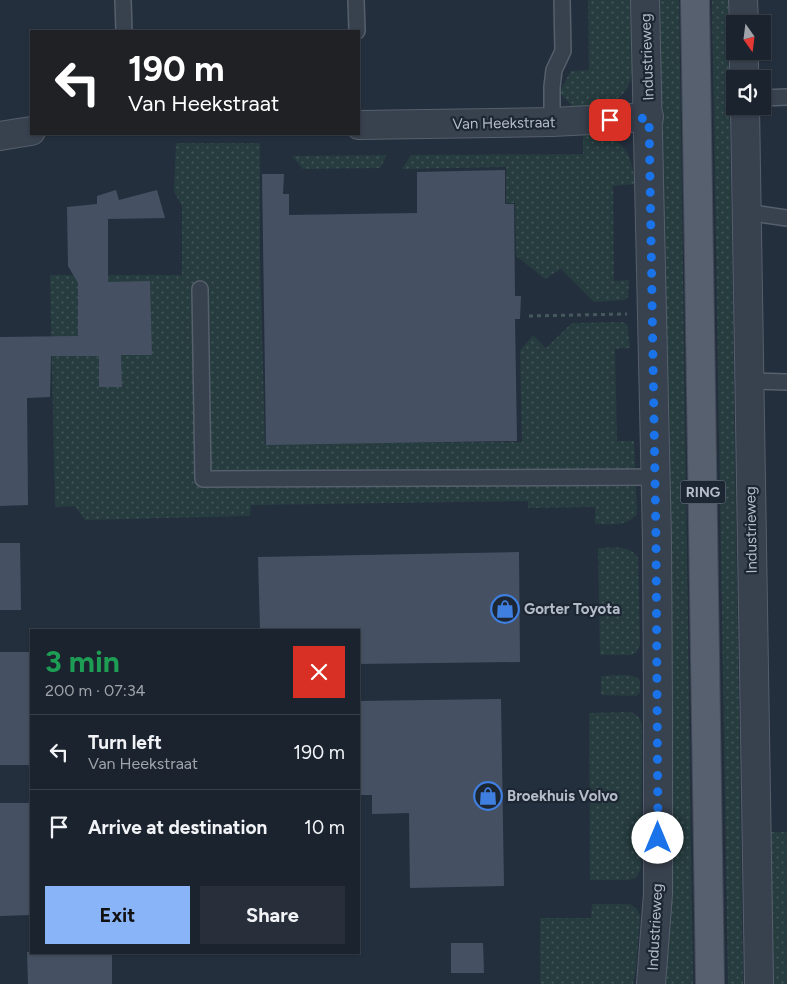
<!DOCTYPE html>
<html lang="en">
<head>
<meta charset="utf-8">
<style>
  body { margin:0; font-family:Figtree,sans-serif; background:#282f3a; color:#f1f3f6; height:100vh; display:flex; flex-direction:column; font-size:19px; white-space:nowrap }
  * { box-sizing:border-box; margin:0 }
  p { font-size:16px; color:#a0a4aa }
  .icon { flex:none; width:28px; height:28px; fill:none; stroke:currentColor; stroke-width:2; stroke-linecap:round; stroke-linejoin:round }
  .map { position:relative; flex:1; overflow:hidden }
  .drawer { position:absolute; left:30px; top:629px; width:330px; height:325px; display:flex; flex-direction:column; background:#1b232e; border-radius:0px; box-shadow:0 1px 4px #0004,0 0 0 1px #39404a }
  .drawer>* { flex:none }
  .hud { position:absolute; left:30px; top:30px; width:330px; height:105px; border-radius:0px; box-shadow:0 1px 4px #0004,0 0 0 1px #39404a; background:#202124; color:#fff; overflow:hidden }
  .needle { width:32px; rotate:166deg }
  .buttons { position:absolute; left:726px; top:15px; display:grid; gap:10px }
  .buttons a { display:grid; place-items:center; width:45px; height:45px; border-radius:0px; background:#1b232e; box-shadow:0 1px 4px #0004,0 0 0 1px #39404a; font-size:25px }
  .pin { position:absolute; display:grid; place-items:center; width:42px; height:42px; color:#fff; margin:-21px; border-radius:10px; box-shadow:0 2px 8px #0006 }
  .me { position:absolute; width:55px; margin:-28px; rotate:0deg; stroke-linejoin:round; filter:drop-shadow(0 0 4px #0008) }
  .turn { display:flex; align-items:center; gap:18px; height:105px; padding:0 15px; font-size:22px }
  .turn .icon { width:65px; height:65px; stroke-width:2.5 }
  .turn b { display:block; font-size:35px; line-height:42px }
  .round { display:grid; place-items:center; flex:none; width:52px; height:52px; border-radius:0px; background:#282f3a }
  .head { display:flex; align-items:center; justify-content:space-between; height:85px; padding:0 15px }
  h1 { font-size:30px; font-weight:700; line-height:38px; color:#1e9e55 }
  .cta { display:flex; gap:10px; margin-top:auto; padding:10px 15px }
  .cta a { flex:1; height:58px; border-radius:0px; background:#8ab4f8; color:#111; font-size:20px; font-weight:700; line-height:58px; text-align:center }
  .cta a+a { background:#282f3a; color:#f1f3f6 }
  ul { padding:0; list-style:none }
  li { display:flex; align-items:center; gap:15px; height:75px; padding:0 15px; border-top:1px solid #39404a }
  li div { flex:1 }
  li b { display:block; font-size:19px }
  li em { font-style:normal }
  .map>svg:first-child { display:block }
  .grass { fill:url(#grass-dots) }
  .building { fill:#455162 }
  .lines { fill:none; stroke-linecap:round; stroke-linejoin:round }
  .service-casing { stroke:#565f6c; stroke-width:18 }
  .minor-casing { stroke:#565f6c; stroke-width:30 }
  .primary-casing { stroke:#414a57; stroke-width:30 }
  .path { stroke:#44595c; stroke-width:3; stroke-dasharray:4 4; stroke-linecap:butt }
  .service { stroke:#38414e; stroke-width:15 }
  .minor { stroke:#38414e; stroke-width:28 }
  .primary { stroke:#56606e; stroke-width:28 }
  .route { stroke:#1a73e8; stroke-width:9; stroke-dasharray:0 16.2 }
  .labels { text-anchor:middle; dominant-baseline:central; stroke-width:4.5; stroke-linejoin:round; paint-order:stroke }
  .shield { fill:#1d2633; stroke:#878f9c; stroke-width:1 }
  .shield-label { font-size:14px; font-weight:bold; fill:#b4bcc9 }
  .street-label { font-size:15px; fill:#b4bcc9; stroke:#1d2633 }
  .poi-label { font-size:15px; font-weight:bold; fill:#b4bcc9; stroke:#1d2633; text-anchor:start }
</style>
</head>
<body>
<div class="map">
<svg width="787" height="984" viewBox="0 0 787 984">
  <defs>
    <pattern id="grass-dots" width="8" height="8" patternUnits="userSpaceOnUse" patternTransform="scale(1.25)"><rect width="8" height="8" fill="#263c3f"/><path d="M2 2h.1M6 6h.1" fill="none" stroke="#435659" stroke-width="1.8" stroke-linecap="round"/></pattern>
  </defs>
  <rect width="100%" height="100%" fill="#242f3e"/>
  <g class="grass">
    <path d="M588,0h42c1,15 1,31 1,46 1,11 3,25 -1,35 -8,26 -36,27 -58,25l-13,-14 12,-21 18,-1z"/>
    <polygon points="658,0 679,0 693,984 663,984"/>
    <polygon points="712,0 728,0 743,984 728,984"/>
    <path d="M583,134c38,0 48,13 52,50l-22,2 1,95 15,-1 -1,17 -4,3 -30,2 -33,-33 -16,10 -29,-23 -1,-53h-9v-36l-104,2 9,-14 172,-1z"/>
    <path d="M176,143h84v117l5,184 257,-2 -2,-91 13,-16 13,13 26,-25 50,-1 5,2 3,24 -15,1 2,92h17l3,73c-10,13 -26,10 -42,10v-17l-67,1v-7l-277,4 -1,11 -165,4 -10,-14 -20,1 -5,-232h132v-69l-8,-14z"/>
    <polygon points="387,155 380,168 303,169 292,156"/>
    <path d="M598,548c14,0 32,-4 40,10l2,86 -4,9 -6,2h-30z"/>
    <path d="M601,676c11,0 31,-4 39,4v13l-4,3 -35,-1z"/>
    <path d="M630,712c8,2 10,7 12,13l-1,144 -5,9 -8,2h-38l-1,-167z"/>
    <polygon points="771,832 787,832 787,984 769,984 768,836"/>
    <polygon points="592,904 630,904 637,909 640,916 636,969 633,984 540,984 540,918 591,918"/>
  </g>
  <g class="building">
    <polygon points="505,170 505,204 514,204 515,296 521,296 520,319 515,319 517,441 266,445 262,174 284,174 283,194 289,194 289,215 417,213 417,172"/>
    <polygon points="116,190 119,200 157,190 165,218 108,219 108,282 150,281 152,355 121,355 122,387 99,387 99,356 51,356 50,397 27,398 28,505 0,506 0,337 78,336 78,283 68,266 67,207 97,204 97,196"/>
    <polygon points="0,543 20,543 21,610 0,610"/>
    <polygon points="519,552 520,662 359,664 359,630 260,630 258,557"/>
    <rect x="0" y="652" width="31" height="113"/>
    <polygon points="501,699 504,886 410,888 409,813 372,814 372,795 359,795 359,701"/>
    <polygon points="0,803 31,803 31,915 0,916"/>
    <polygon points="451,943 483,943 484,973 451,973"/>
    <polygon points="27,952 112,952 112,984 28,984"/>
  </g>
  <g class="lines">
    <defs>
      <g id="service">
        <polyline points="123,0 124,31"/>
        <polyline points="356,0 357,31"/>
        <polyline points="762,98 787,97"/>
        <polyline points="552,122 552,87 554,70 563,51 562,0"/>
        <polyline points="746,212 787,218"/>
        <polyline points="200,289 203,479 655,477"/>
        <polyline points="749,381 787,382"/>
      </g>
      <g id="minor">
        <polyline points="645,0 657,541 658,707 658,894 651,984"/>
        <polyline points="743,0 744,24"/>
        <polyline points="744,51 744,79"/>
        <polyline points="745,106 759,984"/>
        <polyline points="359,125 552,122 649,117"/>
        <polyline points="0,136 31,131"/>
      </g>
      <polyline id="primary" points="695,0 710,984"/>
    </defs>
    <use href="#service" class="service-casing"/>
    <use href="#minor" class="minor-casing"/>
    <use href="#primary" class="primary-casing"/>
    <polyline class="path" points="529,316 627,314"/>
    <use href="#service" class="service"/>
    <use href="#minor" class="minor"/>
    <use href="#primary" class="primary"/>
  </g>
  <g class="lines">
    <polyline class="route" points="610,120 649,118 656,541 658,838"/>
  </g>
  <defs>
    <symbol id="shop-ring" viewBox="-11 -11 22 22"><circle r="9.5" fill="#1d2633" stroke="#3f7fe0" stroke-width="1.5"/><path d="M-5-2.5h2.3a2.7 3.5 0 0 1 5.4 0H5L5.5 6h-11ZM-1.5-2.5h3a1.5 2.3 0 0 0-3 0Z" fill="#3f7fe0"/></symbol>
  </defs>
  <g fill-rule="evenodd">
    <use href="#shop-ring" x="489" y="593" width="32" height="32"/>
    <use href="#shop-ring" x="472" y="780" width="32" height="32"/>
  </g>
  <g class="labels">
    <rect class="shield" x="680.5" y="480.5" width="45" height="23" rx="4"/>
    <g class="shield-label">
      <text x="703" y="492">RING</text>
    </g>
    <g class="street-label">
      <text transform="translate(647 57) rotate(-92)">Industrieweg</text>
      <text transform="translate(504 123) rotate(-1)">Van Heekstraat</text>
      <text transform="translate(751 530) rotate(-91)">Industrieweg</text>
      <text transform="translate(655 927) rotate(-87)">Industrieweg</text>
    </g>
    <g class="poi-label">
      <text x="524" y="609">Gorter Toyota</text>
      <text x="507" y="796">Broekhuis Volvo</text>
    </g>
  </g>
</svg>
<div class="buttons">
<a><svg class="needle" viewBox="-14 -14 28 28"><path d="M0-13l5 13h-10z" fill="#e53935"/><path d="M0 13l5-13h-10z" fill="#a0a4aa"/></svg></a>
<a><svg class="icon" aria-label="sound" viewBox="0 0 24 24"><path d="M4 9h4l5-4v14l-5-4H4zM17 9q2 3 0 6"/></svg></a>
</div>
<div class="pin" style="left:610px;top:120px;background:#d93025"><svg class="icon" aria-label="arrive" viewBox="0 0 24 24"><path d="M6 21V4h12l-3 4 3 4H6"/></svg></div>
<svg class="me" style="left:658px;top:838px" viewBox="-20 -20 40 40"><circle r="19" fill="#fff"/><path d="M0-13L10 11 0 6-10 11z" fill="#1a73e8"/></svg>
<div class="hud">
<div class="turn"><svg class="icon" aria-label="left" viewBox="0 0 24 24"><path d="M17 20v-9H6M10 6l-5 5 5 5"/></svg><div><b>190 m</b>Van Heekstraat</div></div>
</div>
<section class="drawer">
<div class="head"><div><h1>3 min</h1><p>200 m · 07:34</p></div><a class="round" style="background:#d93025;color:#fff"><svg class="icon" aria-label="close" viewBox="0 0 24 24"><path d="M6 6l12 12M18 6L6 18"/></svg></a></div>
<ul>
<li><svg class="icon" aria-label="left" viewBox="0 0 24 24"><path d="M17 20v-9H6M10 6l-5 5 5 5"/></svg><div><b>Turn left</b><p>Van Heekstraat</p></div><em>190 m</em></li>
<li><svg class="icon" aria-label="arrive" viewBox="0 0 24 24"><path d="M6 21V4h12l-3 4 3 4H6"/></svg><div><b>Arrive at destination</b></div><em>10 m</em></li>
</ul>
<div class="cta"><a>Exit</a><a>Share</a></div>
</section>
</div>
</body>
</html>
